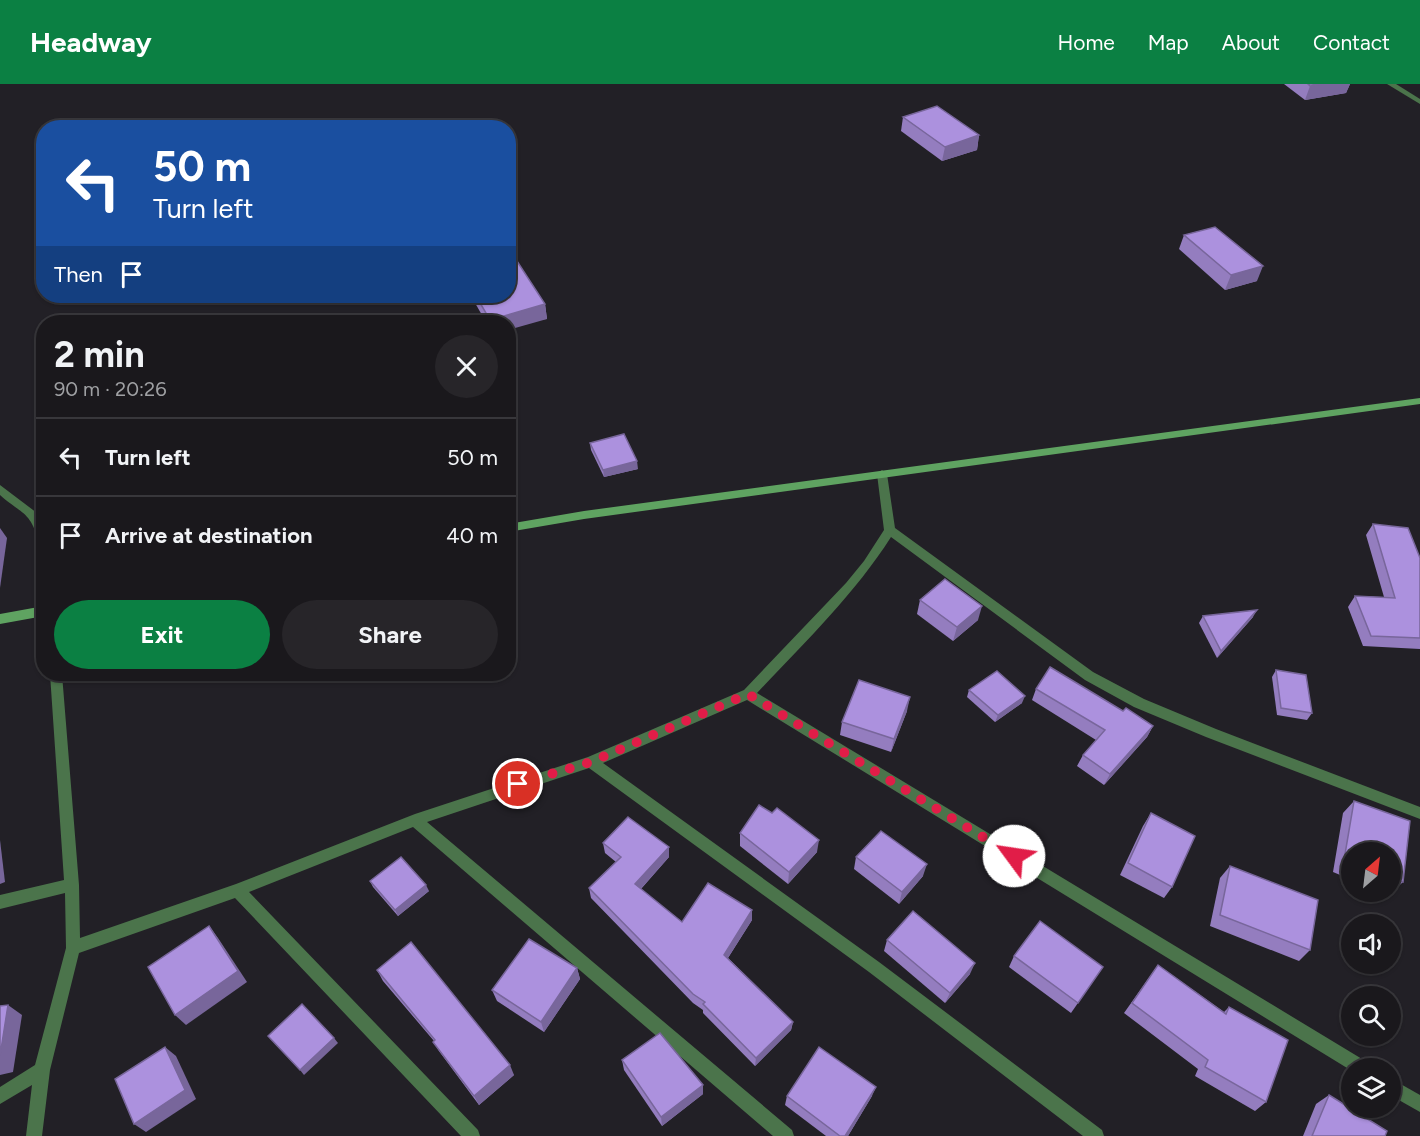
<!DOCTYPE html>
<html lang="en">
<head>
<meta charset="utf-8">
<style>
  body { margin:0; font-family:Figtree,sans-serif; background:#272529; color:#f1f3f6; height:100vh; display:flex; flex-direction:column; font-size:22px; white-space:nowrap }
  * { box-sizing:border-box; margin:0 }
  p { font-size:20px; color:#9fa0a3 }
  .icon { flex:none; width:33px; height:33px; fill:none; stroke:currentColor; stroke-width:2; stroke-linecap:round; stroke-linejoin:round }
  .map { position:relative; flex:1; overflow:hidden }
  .side { position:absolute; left:36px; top:231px; width:480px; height:366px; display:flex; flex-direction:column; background:#1a181c; border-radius:24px; box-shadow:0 2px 4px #0004,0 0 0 2px #38373b }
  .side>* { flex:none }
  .guide { position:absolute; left:36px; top:36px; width:480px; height:183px; border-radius:24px; box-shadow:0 2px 4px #0004,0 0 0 2px #38373b; background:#1a4fa0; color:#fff; overflow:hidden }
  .needle { width:39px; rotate:28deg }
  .controls { position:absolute; left:1341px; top:758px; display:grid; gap:12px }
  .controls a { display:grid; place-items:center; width:60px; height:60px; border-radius:50%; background:#1a181c; box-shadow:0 2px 4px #0004,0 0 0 2px #38373b; font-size:30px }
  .pin { position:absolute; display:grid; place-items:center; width:51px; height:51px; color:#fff; margin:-26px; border:3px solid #fff; border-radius:50%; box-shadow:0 2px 6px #0007 }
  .me { position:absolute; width:66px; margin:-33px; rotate:301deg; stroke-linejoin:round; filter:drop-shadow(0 0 4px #0008) }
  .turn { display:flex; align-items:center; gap:21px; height:126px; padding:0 18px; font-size:27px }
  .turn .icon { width:78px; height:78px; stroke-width:2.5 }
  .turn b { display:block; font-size:42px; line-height:51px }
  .then { display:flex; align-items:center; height:57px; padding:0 18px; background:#0003; gap:12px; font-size:22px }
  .round { display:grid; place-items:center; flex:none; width:63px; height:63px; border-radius:32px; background:#272529 }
  .summary { display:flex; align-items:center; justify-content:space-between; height:102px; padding:0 18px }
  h1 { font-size:36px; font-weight:700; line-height:45px }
  .button { display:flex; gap:12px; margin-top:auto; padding:12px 18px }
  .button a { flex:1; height:69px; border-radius:36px; background:#0b8043; color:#fff; font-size:24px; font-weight:700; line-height:69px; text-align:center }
  .button a+a { background:#272529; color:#f1f3f6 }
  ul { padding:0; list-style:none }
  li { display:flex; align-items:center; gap:18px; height:78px; padding:0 18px; border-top:2px solid #38373b }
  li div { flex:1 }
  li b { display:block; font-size:22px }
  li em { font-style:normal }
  header { display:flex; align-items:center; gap:36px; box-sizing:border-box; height:84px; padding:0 30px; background:#0b8043; color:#fff }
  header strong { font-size:28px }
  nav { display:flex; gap:33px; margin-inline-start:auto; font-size:21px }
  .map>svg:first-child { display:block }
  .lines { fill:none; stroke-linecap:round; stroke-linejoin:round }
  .street { fill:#4b744b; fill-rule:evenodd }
  .secondary { fill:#5fa361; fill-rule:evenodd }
  .wall { fill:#947dbf }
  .shaded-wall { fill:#78669b }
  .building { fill:#ac91de; stroke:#78669b; stroke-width:1.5 }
  .route { stroke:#e11d48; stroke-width:10; stroke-dasharray:0 18 }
</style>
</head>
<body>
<header>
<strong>Headway</strong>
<nav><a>Home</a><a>Map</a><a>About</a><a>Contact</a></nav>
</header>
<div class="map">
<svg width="1420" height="1052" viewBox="0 0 1420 1052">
  <rect width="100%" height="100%" fill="#222026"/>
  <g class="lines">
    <g class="street">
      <polygon points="1387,0 1396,0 1420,15 1420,20"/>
      <path d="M882,386l5,4 8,54 198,144 51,27 72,30 204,78v12l-214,-82 -72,-30 -49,-27 -194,-143c-37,58 -87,106 -134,156l610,369 2,6h-17v3l-605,-371 -144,63 276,199 223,168 2,6h-21l-214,-164 -280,-204 -162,54 365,308 2,6h-21l-360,-309 -164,65 229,238 2,6h-19l-226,-238 -156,55 -29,117 -8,66h-16l6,-51 -32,19v-17l35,-22 31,-117 -1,-55 -65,16v-14l64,-15 -14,-206h12l17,211 1,53 156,-54 179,-70 173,-57 156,-67 102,-107 18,-22 20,-31 -7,-56z"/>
      <path d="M0,401l37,28 7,9v24l-6,-4c-6,-30 -18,-29 -38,-47z"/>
      <polygon points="1390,994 1420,1011 1420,1028 1390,1011"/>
    </g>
    <g class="secondary">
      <polygon points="1420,314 1420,320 584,435 508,448 508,440 584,427"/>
      <polygon points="44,522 44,532 0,540 0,530"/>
    </g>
  </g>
  <g class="wall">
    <polygon points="1284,0 1350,0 1346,9 1305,16"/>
    <polygon points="903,33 979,51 977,66 942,77 901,47"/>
    <polygon points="1184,151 1257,197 1225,206 1179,165"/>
    <polygon points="471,212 508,212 545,220 547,235 508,238 486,238"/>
    <polygon points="590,359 638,385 604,393 591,366"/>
    <polygon points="1373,440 1420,474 1420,565 1363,562 1348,523 1355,512 1384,513 1366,451"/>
    <polygon points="920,516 978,536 953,557 917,530"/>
    <polygon points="1203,532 1253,533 1217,574 1199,539"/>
    <polygon points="1276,586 1312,629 1307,636 1277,631 1272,593"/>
    <polygon points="1036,605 1123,627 1153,642 1147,653 1104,701 1077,682 1083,671 1096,656 1032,616"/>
    <polygon points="969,606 1022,619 995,638 967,613"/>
    <polygon points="907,627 891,668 840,651 842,638"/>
    <polygon points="1354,717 1410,737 1403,798 1390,810 1381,807 1390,807 1390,768 1352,768 1352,796 1333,788 1343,729"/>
    <polygon points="1151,729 1172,803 1164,814 1120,791 1143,742"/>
    <polygon points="740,749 817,768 788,800 740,762"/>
    <polygon points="603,759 669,763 669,773 641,805 682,838 752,836 728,874 793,938 791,946 755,982 703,929 703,926 693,919 591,814 589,804 616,778 605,769"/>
    <polygon points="856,773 923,792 899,820 854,785"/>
    <polygon points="1230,782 1310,866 1299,877 1210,842 1220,794"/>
    <polygon points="370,797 429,807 398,832 373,803"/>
    <polygon points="887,856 970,890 945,919 884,867"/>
    <polygon points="1014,872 1103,883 1071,929 1009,883"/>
    <polygon points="1158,881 1224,928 1229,923 1266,1018 1255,1027 1195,992 1198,985 1124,929"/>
    <polygon points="577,884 580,895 544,948 497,917 492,906"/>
    <polygon points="377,886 514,991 479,1021 439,967 434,957 383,897"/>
    <polygon points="622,976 703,1001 703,1010 662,1042 624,986"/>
    <polygon points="1329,1011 1385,1052 1303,1052 1316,1020"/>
    <polygon points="787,1012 872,1012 848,1052 826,1052 785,1021"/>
  </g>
  <g class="shaded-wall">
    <polygon points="1323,0 1350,0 1346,9 1305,16 1310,2"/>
    <polygon points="979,51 977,66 942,77 945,63"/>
    <polygon points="1263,182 1257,197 1225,206 1231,191"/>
    <polygon points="545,220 547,235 508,246 508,238 490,238 490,236"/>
    <polygon points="637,377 638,385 604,393 603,386"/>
    <polygon points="0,444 7,454 0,504"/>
    <polygon points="982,522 978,536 953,557 957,543"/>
    <polygon points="1257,526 1253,533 1217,574 1221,567"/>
    <polygon points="1025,612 1022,619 995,638 998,631"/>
    <polygon points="910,613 907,627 891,668 894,655"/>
    <polygon points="1153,642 1147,653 1104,701 1110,690"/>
    <polygon points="0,756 5,798 0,800"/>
    <polygon points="819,756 817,768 788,800 789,788"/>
    <polygon points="669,763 669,773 636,810 635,800"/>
    <polygon points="927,780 923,792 899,820 902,808"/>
    <polygon points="426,801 429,807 398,832 395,826"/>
    <polygon points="752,826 752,836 724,880 724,871"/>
    <polygon points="209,842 218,854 247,898 186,941 175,931"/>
    <polygon points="975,879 970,890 945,919 950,909"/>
    <polygon points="577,884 580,895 544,948 541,938"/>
    <polygon points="8,921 22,931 13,988 0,991 0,972"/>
    <polygon points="793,938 791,946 755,982 756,974"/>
    <polygon points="334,954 338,959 304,991 300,986"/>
    <polygon points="165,963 176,972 196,1015 146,1048 134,1040"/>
    <polygon points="510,981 514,991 479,1021 474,1012"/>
    <polygon points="703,1001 703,1010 662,1042 661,1033"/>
    <polygon points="876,1003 872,1012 848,1052 845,1052"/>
  </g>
  <g class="building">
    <polygon points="1308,0 1323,0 1310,2"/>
    <polygon points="937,22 979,51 945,63 903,33"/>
    <polygon points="1215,143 1263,182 1231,191 1184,151"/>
    <polygon points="513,171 545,220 490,236 476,212 508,212 508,172"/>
    <polygon points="624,350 637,377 603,386 590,359"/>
    <polygon points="1373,440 1408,444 1420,474 1420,554 1371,552 1355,512 1395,514"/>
    <polygon points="945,495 982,522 957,543 920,516"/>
    <polygon points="1257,526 1221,567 1203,532"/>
    <polygon points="1050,583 1123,627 1126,624 1153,642 1110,690 1083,671 1105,646 1036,605"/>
    <polygon points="1276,586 1306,591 1312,629 1281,624"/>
    <polygon points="997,587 1025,612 998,631 969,606"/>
    <polygon points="859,596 910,613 894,655 842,638"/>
    <polygon points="1354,717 1410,737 1403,798 1390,794 1390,768 1352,768 1352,779 1344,776"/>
    <polygon points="759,721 772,729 777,724 819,756 789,788 740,749"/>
    <polygon points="1151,729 1195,752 1172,803 1128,779"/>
    <polygon points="628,733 669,763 635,800 682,838 708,799 752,826 724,871 793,938 756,974 703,920 705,918 693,910 589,804 621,773 603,759"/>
    <polygon points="881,747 927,780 902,808 856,773"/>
    <polygon points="401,773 426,801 395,826 370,797"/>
    <polygon points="1230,782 1318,816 1310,866 1220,831"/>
    <polygon points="913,827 975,879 950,909 887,856"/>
    <polygon points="1040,837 1103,883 1078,919 1014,872"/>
    <polygon points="209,842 238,887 175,931 148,883"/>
    <polygon points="529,855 577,884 541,938 492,906"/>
    <polygon points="411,858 510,981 474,1012 433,958 435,956 377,886"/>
    <polygon points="1158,881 1226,930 1229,923 1288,956 1266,1018 1205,983 1208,976 1132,919"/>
    <polygon points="302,920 334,954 300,986 268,952"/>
    <polygon points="8,921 0,972 0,922"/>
    <polygon points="660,949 703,1001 661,1033 622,976"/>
    <polygon points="165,963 185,1006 134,1040 115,995"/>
    <polygon points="819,963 876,1003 845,1052 840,1052 787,1012"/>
    <polygon points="1329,1011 1387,1047 1385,1052 1312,1052"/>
  </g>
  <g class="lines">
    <polyline class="route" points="518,700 591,678 748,610 1014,772"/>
  </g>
</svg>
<div class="controls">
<a><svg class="needle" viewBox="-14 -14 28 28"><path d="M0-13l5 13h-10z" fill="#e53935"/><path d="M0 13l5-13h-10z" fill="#9fa0a3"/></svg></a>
<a><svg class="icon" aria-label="sound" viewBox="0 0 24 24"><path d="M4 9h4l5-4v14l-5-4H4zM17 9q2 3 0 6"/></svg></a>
<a><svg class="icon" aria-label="search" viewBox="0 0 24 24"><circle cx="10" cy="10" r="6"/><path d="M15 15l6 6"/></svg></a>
<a><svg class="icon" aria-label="layers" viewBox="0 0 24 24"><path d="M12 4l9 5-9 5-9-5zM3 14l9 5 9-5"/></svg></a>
</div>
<div class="pin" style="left:518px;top:700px;background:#d93025"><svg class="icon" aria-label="arrive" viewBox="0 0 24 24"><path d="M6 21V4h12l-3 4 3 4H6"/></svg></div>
<svg class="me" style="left:1014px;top:772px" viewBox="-20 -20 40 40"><circle r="19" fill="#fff"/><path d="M0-13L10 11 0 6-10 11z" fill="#e11d48"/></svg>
<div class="guide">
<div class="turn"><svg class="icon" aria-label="left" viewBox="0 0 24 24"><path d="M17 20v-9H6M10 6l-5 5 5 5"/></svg><div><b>50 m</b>Turn left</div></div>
<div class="then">Then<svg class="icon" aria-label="arrive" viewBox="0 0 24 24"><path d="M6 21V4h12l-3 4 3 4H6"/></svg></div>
</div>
<section class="side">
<div class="summary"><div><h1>2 min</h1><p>90 m · 20:26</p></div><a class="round"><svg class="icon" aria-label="close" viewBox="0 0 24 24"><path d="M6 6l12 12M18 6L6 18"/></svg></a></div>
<ul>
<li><svg class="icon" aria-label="left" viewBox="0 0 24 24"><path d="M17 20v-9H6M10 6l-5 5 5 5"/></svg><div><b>Turn left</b></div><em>50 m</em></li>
<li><svg class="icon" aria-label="arrive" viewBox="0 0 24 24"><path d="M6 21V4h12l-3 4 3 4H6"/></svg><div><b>Arrive at destination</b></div><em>40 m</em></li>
</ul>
<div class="button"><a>Exit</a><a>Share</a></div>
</section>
</div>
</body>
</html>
